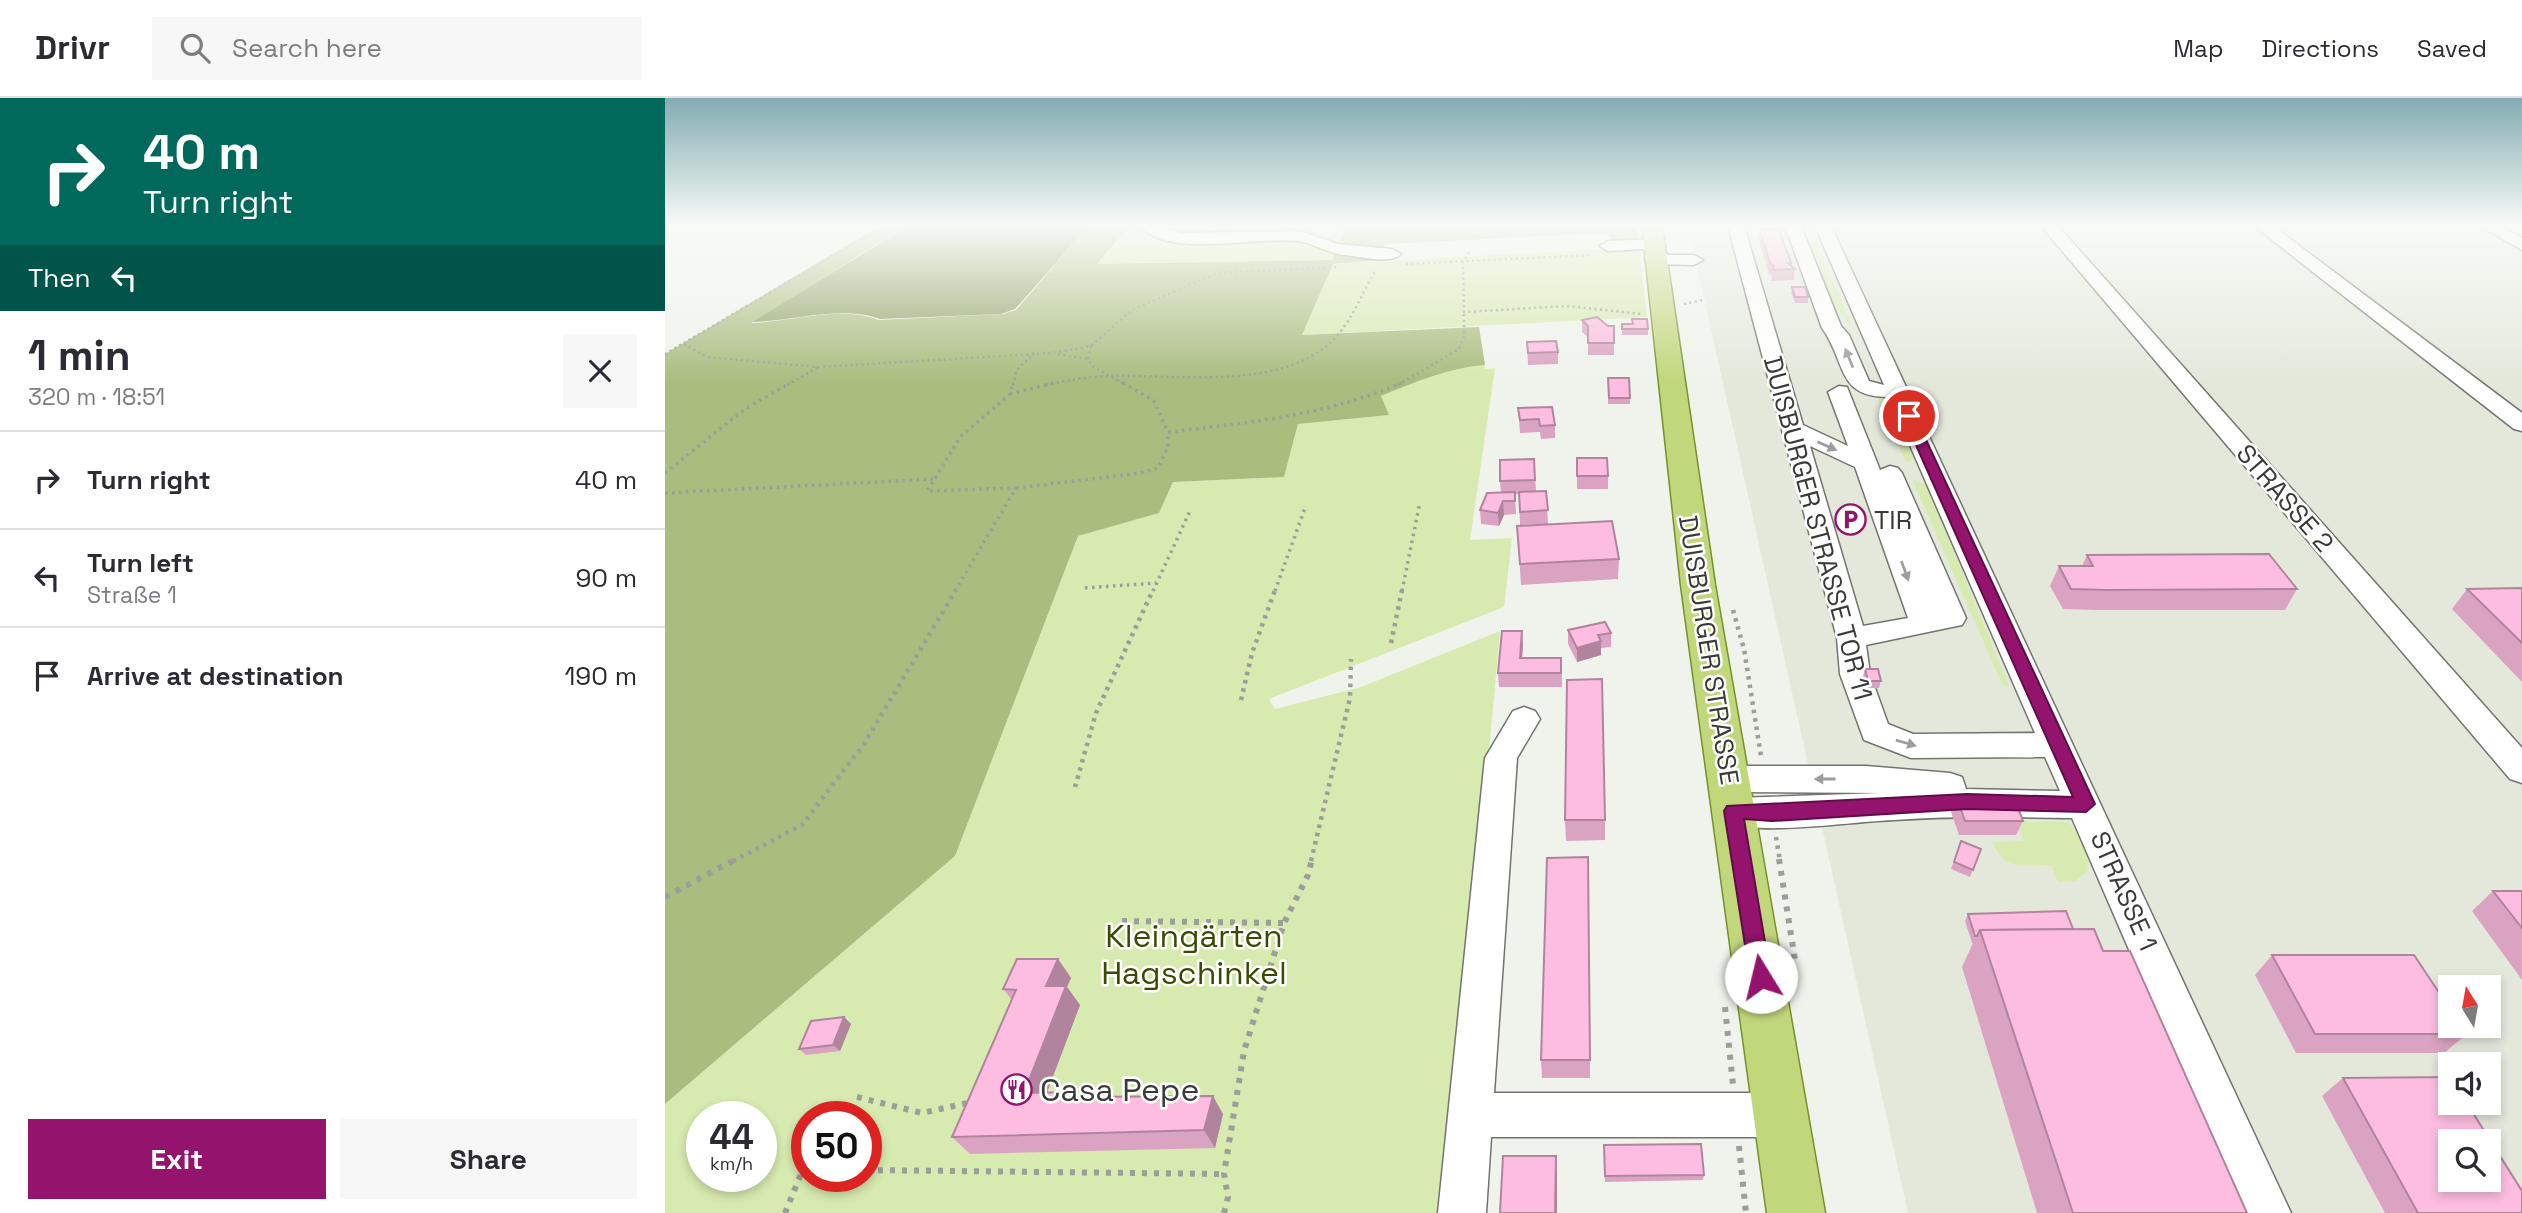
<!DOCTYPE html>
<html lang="en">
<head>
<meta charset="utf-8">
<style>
  body { margin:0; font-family:"Space Grotesk",sans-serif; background:#f7f7f7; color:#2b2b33; height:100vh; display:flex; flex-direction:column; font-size:26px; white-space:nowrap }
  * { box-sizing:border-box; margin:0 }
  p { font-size:23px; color:#7c7c81 }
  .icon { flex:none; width:38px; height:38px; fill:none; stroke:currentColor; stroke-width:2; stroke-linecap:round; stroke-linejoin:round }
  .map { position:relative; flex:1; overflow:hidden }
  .drawer { display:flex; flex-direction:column; background:#fff; width:665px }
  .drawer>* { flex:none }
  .hud { background:#00695c; color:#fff; overflow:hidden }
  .needle { width:46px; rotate:349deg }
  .controls { position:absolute; left:1773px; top:877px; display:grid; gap:14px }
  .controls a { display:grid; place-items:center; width:63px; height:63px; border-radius:0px; background:#fff; box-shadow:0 4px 10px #0003; font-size:35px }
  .speed { position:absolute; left:21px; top:1003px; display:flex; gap:14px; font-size:35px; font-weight:700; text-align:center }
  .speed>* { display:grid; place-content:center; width:91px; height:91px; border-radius:50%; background:#fff; box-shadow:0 4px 10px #0003; line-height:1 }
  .speed small { font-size:18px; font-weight:400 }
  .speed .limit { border:10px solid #d22; background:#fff; color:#111 }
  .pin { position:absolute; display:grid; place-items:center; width:60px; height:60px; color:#fff; margin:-30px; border:4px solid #fff; border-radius:50%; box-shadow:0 2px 7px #0007 }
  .me { position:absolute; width:77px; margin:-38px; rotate:351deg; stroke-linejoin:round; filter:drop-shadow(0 0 5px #0008) }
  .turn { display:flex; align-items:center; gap:24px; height:147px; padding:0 28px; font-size:32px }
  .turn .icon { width:91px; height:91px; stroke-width:2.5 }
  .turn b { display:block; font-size:49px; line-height:60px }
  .then { display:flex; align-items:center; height:66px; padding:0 28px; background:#0003; gap:14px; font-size:26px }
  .round { display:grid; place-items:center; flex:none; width:74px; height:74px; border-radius:0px; background:#f7f7f7 }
  .headline { display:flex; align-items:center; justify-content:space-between; height:119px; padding:0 28px }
  h1 { font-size:42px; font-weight:700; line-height:52px }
  .cta { display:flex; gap:14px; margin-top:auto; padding:14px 28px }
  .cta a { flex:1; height:80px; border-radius:0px; background:#94136d; color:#fff; font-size:28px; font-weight:700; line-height:80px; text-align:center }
  .cta a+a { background:#f7f7f7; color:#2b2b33 }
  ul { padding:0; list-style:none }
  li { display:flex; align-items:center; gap:21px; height:98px; padding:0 28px; border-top:2px solid #e1e1e2 }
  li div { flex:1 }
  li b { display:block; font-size:26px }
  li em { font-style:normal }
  header { display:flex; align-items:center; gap:42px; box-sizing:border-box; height:98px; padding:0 35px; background:#fff; border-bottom:2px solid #e1e1e2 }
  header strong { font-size:33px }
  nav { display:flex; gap:38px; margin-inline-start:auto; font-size:24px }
  .search { width:490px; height:63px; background:#f7f7f7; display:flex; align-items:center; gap:18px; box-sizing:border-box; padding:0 24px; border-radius:0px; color:#7c7c81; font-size:26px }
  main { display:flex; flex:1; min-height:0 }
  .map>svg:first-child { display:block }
  .built { fill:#e4e8db; fill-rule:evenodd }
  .green { fill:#d7eab0; fill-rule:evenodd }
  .forest { fill:#a9bd7f }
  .water { fill:#8da063 }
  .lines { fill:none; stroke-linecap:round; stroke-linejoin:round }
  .minor-casing { stroke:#72746e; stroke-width:3 }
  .major-casing { stroke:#77902a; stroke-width:3 }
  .path-far3 { stroke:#9c9e99; stroke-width:2.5; stroke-dasharray:2 3.5; stroke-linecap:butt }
  .path-far2 { stroke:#9c9e99; stroke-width:3.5; stroke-dasharray:2.5 4.5; stroke-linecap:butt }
  .path-far1 { stroke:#9c9e99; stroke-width:4.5; stroke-dasharray:3.5 5; stroke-linecap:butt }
  .path { stroke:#9c9e99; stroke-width:6; stroke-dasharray:5 7; stroke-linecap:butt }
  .minor { fill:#fff; fill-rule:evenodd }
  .major { fill:#c1d77b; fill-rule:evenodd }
  .wall { fill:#daa3c2 }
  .shaded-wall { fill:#b1849e }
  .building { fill:#fdbde1; stroke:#b1849e; stroke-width:2; fill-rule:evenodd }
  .oneway { fill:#9c9d9c }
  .route { fill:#94136d; stroke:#600c47; stroke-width:2 }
  .labels { text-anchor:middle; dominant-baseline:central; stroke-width:5; stroke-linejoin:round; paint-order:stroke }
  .street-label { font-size:26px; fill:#3a3b38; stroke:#fefffe }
  .poi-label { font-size:26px; fill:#3a3b38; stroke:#fefffe; text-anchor:start }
  .near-park-label { font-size:32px; fill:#3a4b01; stroke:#fefffe }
  .near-poi-label { font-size:32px; fill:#3a3b38; stroke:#fefffe; text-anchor:start }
</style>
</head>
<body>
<header>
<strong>Drivr</strong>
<div class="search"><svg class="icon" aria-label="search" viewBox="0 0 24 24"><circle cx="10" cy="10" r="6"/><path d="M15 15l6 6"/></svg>Search here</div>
<nav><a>Map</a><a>Directions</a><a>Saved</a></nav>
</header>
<main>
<section class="drawer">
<div class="hud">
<div class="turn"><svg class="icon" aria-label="right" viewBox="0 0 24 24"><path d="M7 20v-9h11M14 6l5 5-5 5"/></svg><div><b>40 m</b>Turn right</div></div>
<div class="then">Then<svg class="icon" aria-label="left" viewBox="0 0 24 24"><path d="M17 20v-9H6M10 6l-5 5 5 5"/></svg></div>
</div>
<div class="headline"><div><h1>1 min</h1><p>320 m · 18:51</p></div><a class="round"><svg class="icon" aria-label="close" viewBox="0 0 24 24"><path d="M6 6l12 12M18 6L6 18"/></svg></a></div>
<ul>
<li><svg class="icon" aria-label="right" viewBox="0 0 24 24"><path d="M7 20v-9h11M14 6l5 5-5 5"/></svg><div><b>Turn right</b></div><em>40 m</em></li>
<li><svg class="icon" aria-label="left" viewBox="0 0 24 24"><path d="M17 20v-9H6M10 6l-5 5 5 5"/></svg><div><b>Turn left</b><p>Straße 1</p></div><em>90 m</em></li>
<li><svg class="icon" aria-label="arrive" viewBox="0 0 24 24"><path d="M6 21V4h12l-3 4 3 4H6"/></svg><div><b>Arrive at destination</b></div><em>190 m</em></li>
</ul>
<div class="cta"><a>Exit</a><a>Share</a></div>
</section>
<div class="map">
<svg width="1857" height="1115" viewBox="0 0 1857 1115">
  <rect width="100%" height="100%" fill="#f0f3ec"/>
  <path class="built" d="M1023,128h834v987h-614zM1785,889h39v39h-39zM1785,966h39v38h-39zM1785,1043h39v39h-39z"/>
  <g class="green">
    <polygon points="464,128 680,128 668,162 431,166"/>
    <polygon points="1141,145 1152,145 1189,233 1178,216 1166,207"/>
    <polygon points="974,149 982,219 637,237 668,166"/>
    <path d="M820,267v4l10,-1 -25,172 42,-2 -8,69 -235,92 6,10 86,-22 139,-56 -53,582h-782v-109l290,-248 123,-320 81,-23 14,-31 111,-5 14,-53 90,-9 -7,-19c34,-14 67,-28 104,-31zM37,1018h59v60h-59zM142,1018h59v60h-59z"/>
    <polygon points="1212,299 1224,302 1250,360 1247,363 1241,364"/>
    <polygon points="1247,381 1261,386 1344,588 1338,588"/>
    <path d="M1352,724h51c13,13 23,32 19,50l-12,9 -17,1 -7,-17c-28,0 -48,7 -58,-23l31,-1z"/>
  </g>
  <path class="forest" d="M214,128h27l-155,97c41,-1 89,-18 127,-3l125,-6 13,-4 73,-84h40l-32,38 235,-4 13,-34h291l3,21 -22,-2 -11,-12 -221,11 -5,16 -47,4 -31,71 177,-8 6,38c-37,3 -70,17 -104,31l8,19 -91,9 -14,53 -111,5 -14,31 -81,23 -123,320 -290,248v-750z"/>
  <path class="water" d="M243,128h181l-74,83 -14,5 -121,5c-39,-14 -86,2 -128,3z"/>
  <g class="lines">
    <defs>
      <g id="minor">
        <path d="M476,128h17l24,7 118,-2 38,13 54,5 9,5c-10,11 -43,2 -57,1 -17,-2 -31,-12 -46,-14 -38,-5 -132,18 -157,-15z"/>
        <path d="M1063,128h16l59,199 45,21 -20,-54 11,-6 8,1 33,83 10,-4 8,2 4,5 64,145 -4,7 -10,2 -86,18 4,29 18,50 25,10 122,-1 -146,-336c-53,0 -42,-34 -67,-69l-37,-102h16l40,100 8,9 20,46 15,4 -69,-159h16l460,987h-48l-171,-395c-60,-1 -119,-2 -178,2 -47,2 -130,16 -172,2l-5,-10 5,-10 12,-4 147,-5 -152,-1 -12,-4 -5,-9 5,-9 12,-4h137l84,7 12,4 4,12 94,2 -15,-34 -134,1 -47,-18 -24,-66 -3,-36zM1145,348l45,21 53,151 -45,8z"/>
        <polygon points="1376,128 1393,128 1857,650 1857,685 1845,681"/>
        <polygon points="1589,128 1608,128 1857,315 1857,333 1849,331"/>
        <polygon points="1815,128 1835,128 1857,140 1857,152"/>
        <polygon points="990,141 996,142 998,146 996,150 943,153 935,148 943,143"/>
        <polygon points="989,157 1029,157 1038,162 1029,167 983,166 980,162"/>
        <polygon points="859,609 870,613 875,621 852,660 829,995 1118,995 1134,1001 1140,1017 1134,1033 1118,1039 826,1039 821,1115 773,1115 820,660 848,613"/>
      </g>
      <polygon id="major" points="977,128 997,128 1050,487 1160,1115 1102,1115 1016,487"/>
    </defs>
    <use href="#minor" class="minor-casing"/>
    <use href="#major" class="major-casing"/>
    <g class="path-far3">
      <polyline points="721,128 722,143"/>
      <polyline points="804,154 798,164 799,214 902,208 977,216"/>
      <polyline points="741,166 928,157"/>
      <polyline points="1019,206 1038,202"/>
      <polyline points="19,246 42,259 153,269 388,255 426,248 467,212 552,175 675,169"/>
      <polyline points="426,248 423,261 427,268 461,287"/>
      <polyline points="0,256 219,128"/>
      <polyline points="393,256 423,261"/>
      <polyline points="122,287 153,269"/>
      <polyline points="348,287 352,272 369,255"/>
      <path d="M381,287c21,-5 42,-8 63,-9 68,-2 175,16 226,-38 18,-19 28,-47 41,-69"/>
      <polyline points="733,287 794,251 799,238 799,214"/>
    </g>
    <g class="path-far2">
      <path d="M458,285l31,18 14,31c80,-9 159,-17 234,-49"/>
      <polyline points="345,296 389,285"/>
      <polyline points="0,375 80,311 125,285"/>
      <polyline points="351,390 476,375 493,370 503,349 503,334"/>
      <polyline points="0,395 270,381"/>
      <polyline points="420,490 491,485"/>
      <polyline points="290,493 351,390 262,393 296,338 345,296 348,285"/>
      <polyline points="488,493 525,413"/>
      <polyline points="610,493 640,410"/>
      <polyline points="737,493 755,404"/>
    </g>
    <g class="path-far1">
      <polyline points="1068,512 1079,551 1096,658"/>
      <polyline points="726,545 737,492"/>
      <polyline points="576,602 587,555 610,492"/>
      <polyline points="410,689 431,615 488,492"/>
      <polyline points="1111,739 1115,763"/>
      <polyline points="68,763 137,727 199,646 291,492"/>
      <polyline points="646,763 685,600 686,561"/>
    </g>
    <g class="path">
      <polyline points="1114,761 1130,862"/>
      <polyline points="0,799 71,761"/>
      <polyline points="457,823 619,825"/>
      <polyline points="1060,909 1068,987"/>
      <polyline points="192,999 257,1015 307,1004"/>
      <polyline points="1074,1048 1081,1115"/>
      <polyline points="201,1072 559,1076"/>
      <polyline points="120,1115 138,1071 142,1071"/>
      <polyline points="559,1115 563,1099 559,1076 579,953 619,825 643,777 647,761"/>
    </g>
    <use href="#minor" class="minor"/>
    <use href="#major" class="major"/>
  </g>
  <g class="wall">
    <polygon points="545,128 574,128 571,133 551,133 550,129 545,130"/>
    <polygon points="1095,132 1125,167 1130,171 1129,182 1106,183 1107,178 1104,176 1094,143"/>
    <polygon points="1127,189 1143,199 1143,205 1130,205 1126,195"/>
    <polygon points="967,221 983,231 983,237 957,237 957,226 967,226"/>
    <polygon points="917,222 943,228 949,228 949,257 923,257 923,239 917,234"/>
    <polygon points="862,244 893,254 893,266 863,267"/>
    <polygon points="943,280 965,300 965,306 943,306"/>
    <polygon points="853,310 890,327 890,340 876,341 875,334 855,335"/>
    <polygon points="912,360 943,378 943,391 912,391"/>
    <polygon points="869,361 871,393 881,393 883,426 855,427 854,396 850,396 851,416 839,417 834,428 816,426 815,412 836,395 835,383"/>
    <polygon points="852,428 954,461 953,481 856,487"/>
    <polygon points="1422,457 1632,491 1620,512 1433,512 1398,511 1385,488 1394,468 1417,468"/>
    <polygon points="1857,490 1857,584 1787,511 1802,491"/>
    <polygon points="903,532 946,535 946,549 936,550 936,557 912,564 903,546"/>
    <polygon points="858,547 857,560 897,574 897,589 834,589 833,575"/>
    <polygon points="1200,571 1216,583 1214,590 1201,590 1198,578"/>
    <polygon points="1292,700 1358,723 1351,737 1294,737 1286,714"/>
    <polygon points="900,722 940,722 940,742 901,743"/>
    <polygon points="1296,743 1308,772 1305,779 1286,771"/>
    <polygon points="923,759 925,980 877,980 876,962"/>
    <polygon points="1828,793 1857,793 1857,882 1807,813"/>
    <polygon points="1303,816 1408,831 1438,853 1582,1115 1372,1115 1297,869 1308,845 1307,845 1300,823"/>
    <polygon points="1607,857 1802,936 1779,955 1631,955 1590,877"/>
    <polygon points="393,861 406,880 402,889 415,907 382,994 412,994 416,999 558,1016 550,1050 305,1056 287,1039 347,902 338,891"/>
    <polygon points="179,919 186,926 175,953 141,957 134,951"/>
    <polygon points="1678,980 1857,1115 1720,1115 1657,998"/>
    <polygon points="939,1047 1039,1077 1038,1082 940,1084"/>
  </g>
  <g class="shaded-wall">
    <polygon points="488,128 519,128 489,131"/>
    <polygon points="838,403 839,417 834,428 833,415"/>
    <polygon points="857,533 858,547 856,574 855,560"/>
    <polygon points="936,543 936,557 912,564 912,550"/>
    <polygon points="393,861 406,880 402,889 415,907 375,1013 359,995 381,888"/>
    <polygon points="179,919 186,926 175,953 168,947"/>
    <polygon points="548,998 558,1016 550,1050 539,1032"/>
    <polygon points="891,1058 892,1075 892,1115 890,1115"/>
  </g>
  <g class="building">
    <polygon points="1095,132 1114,132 1126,165 1123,165 1130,171 1108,172 1109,168 1105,165"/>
    <polygon points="1127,189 1140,189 1143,199 1130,199"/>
    <polygon points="932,219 943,228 949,228 949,245 923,245 923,228 917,222"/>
    <polygon points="967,221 982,221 983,231 957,231 957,226 968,226"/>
    <polygon points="891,243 893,254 863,255 862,244"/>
    <polygon points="943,280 964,280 965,300 944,300"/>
    <polygon points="887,309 890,327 875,328 874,321 855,322 853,310"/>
    <polygon points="912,360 942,360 943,378 912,378"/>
    <polygon points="869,361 870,382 835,383 835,362"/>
    <polygon points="881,393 883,412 855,414 854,394"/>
    <polygon points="850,394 850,403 838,403 833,415 815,412 822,395"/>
    <polygon points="947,423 954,461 855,466 852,428"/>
    <polygon points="1604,456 1632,491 1442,492 1406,491 1394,468 1428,468 1422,457"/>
    <polygon points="1857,490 1857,545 1802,491"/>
    <polygon points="940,524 946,535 933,537 936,543 912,550 903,532"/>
    <polygon points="837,533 857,533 855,560 896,560 896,575 833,575"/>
    <polygon points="1200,571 1213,571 1216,583 1203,583"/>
    <polygon points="937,581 940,722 900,722 902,582"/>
    <polygon points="1349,699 1358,723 1300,723 1292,700"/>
    <polygon points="1296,743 1316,751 1308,772 1289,764"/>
    <polygon points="923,759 925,962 876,962 882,760"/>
    <polygon points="1828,793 1857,793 1857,830"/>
    <polygon points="1401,813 1408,831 1315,832 1312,838 1310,838 1303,816"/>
    <polygon points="1429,831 1438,853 1465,853 1582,1115 1408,1115 1315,832"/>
    <polygon points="1607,857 1749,857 1785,911 1785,928 1796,928 1802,936 1650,936"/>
    <polygon points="352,861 393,861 381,888 401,888 359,995 412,994 409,999 548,998 539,1032 287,1039 351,892 338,891"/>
    <polygon points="179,919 168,947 134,951 146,923"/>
    <path d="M1785,979v25h16l56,89v22h-104l-75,-135zM1785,1043h39v39h-39z"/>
    <polygon points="1036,1046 1039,1077 940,1078 939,1047"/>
    <polygon points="838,1058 891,1058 890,1115 835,1115"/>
  </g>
  <defs><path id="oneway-solid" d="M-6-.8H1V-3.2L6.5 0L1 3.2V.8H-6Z" transform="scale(1.75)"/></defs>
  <g class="oneway">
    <use href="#oneway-solid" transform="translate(1184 260) rotate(-112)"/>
    <use href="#oneway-solid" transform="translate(1162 348) rotate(24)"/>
    <use href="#oneway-solid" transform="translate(1240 473) rotate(70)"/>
    <use href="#oneway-solid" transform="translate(1241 645) rotate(16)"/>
    <use href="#oneway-solid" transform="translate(1160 681) rotate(-180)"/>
  </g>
  <linearGradient id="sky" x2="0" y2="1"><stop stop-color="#83acb3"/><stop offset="0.45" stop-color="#f8faf6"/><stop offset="1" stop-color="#f8faf6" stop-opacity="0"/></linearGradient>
  <rect width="1857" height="284" fill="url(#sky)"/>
  <polygon class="route" points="1244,314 1250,318 1430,706 1421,714 1302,711 1107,723 1079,721 1106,879 1103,886 1096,889 1088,886 1085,879 1059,713 1062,708 1302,696 1408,699 1238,318"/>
  <defs>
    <symbol id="parking-ring" viewBox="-11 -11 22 22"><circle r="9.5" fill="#fefffe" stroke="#94136d" stroke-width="1.5"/><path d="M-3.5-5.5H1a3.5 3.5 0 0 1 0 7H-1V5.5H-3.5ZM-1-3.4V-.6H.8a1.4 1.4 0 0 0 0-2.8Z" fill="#94136d"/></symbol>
    <symbol id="restaurant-ring" viewBox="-11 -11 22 22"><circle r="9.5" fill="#fefffe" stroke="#94136d" stroke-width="1.5"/><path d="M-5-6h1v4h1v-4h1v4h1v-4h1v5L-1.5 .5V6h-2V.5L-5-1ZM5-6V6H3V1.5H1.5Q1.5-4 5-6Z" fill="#94136d"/></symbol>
  </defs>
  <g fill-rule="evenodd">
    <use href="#parking-ring" x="1168" y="404" width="35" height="35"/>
    <use href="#restaurant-ring" x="334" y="974" width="35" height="35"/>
  </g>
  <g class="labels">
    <g class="street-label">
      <text transform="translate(1620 400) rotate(49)">STRASSE 2</text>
      <text transform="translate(1153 430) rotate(75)">DUISBURGER STRASSE TOR 11</text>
      <text transform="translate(1044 552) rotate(81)">DUISBURGER STRASSE</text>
      <text transform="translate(1459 793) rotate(66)">STRASSE 1</text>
    </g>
    <g class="poi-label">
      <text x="1209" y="422">TIR</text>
    </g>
    <g class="near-park-label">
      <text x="529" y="838">Kleingärten<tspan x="529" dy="37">Hagschinkel</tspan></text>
    </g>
    <g class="near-poi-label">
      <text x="375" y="992">Casa Pepe</text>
    </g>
  </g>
</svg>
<div class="controls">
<a><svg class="needle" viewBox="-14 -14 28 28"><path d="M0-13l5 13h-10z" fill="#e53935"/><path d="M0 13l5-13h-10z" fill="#7c7c81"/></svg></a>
<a><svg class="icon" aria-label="sound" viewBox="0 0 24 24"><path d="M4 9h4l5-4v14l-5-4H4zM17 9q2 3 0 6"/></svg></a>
<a><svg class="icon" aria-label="search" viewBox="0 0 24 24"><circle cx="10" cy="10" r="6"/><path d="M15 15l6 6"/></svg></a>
</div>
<div class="speed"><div>44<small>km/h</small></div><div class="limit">50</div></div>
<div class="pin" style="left:1244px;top:318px;background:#d93025"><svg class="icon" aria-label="arrive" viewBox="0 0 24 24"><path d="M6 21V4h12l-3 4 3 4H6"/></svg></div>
<svg class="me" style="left:1096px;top:879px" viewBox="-20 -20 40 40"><circle r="19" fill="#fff"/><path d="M0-13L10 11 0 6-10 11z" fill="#94136d"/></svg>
</div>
</main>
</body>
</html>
